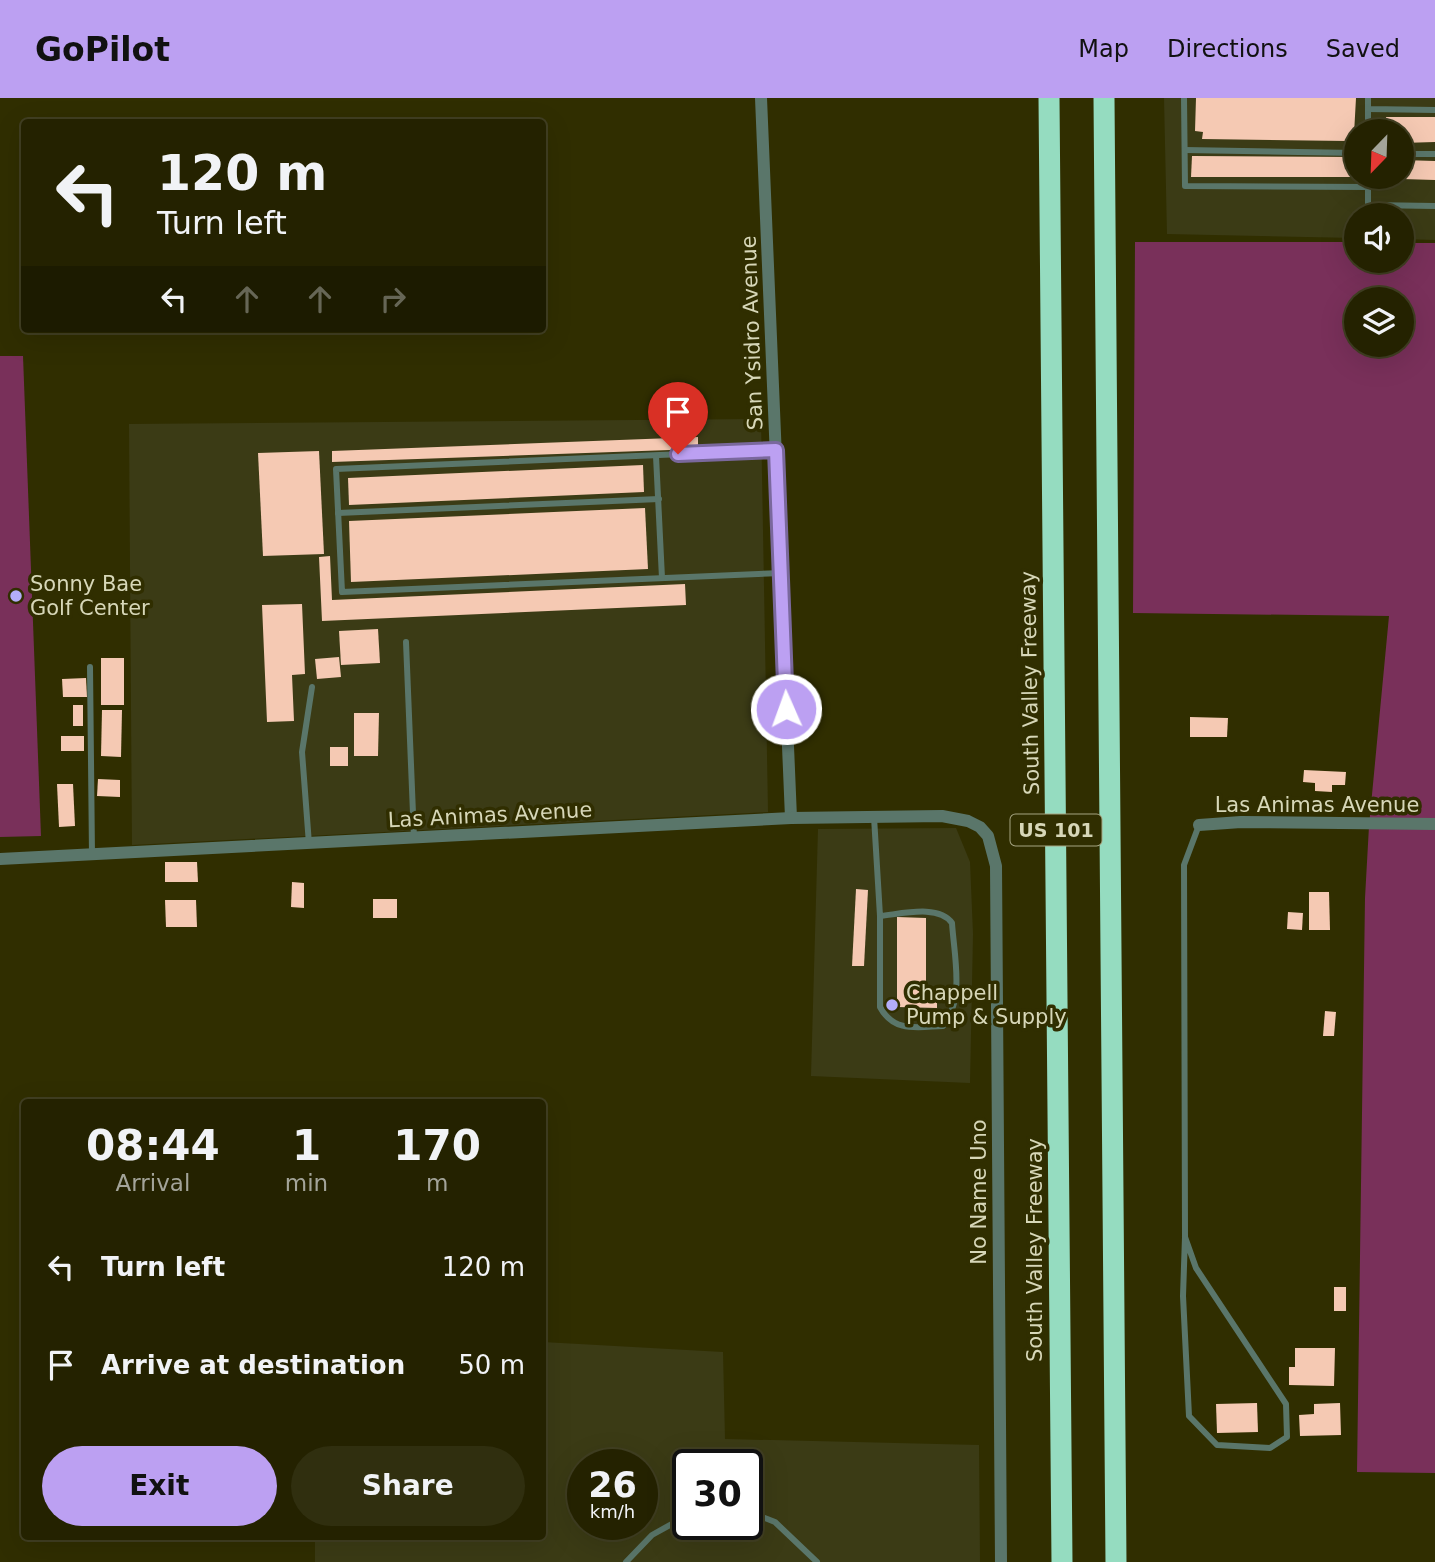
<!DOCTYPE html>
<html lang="en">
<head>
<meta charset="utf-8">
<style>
  body { margin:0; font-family:"DejaVu Sans",sans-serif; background:#302f0f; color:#f1f3f6; height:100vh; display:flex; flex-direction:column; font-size:26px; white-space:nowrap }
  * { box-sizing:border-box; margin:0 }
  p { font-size:23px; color:#a3a499 }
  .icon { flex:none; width:38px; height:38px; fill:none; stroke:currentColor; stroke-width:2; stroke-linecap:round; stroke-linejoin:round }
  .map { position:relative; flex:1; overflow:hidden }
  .sheet { position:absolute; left:21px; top:1001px; width:525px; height:441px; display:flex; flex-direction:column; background:#242200; border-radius:7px; box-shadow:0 7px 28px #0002,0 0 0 2px #413f22 }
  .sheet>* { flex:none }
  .banner { position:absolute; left:21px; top:21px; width:525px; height:214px; border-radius:7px; box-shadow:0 7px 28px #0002,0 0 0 2px #413f22; background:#242200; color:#f1f3f6; overflow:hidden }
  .needle { width:46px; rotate:203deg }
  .buttons { position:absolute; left:1344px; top:21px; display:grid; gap:14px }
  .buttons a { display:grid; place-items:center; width:70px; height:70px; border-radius:50%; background:#242200; box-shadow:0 7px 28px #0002,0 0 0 2px #413f22; font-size:35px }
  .speed { position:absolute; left:567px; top:1351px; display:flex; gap:14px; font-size:35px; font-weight:700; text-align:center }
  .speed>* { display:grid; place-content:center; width:91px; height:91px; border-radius:50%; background:#242200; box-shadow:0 7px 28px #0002,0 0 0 2px #413f22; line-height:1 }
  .speed small { font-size:18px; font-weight:400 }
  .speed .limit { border:4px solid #111; border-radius:10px; background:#fff; color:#111 }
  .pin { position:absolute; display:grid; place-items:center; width:60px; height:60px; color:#fff; margin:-72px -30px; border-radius:50% 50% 50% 0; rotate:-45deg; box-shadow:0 0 7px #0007 }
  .pin .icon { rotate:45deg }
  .me { position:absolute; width:77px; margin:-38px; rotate:358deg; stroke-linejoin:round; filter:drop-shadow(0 0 5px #0008) }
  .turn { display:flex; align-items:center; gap:24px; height:147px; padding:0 21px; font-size:32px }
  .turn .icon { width:91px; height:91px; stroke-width:2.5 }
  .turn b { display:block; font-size:49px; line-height:60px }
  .lanes { display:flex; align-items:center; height:66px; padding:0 21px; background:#0003; justify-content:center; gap:35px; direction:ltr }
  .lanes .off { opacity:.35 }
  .eta { display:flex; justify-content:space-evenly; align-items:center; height:119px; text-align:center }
  .eta b { font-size:42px; font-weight:700; line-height:49px }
  .button { display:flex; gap:14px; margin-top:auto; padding:14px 21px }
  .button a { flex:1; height:80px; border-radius:42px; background:#bca0f2; color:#111; font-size:28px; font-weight:700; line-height:80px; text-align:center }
  .button a+a { background:#302f0f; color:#f1f3f6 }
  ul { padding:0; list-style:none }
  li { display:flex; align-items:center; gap:21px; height:98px; padding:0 21px }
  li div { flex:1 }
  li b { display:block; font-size:26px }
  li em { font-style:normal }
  header { display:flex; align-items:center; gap:42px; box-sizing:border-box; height:98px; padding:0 35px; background:#bca0f2; color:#111 }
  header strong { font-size:33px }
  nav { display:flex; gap:38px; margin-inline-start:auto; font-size:24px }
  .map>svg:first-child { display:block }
  .built { fill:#3b3b15; fill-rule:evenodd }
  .green { fill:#79305a; fill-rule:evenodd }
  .building { fill:#f5c9b3 }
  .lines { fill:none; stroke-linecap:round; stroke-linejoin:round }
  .lane { stroke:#5a766a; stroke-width:6 }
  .street { stroke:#5a766a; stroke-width:12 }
  .highway { stroke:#95dcc0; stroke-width:21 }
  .route-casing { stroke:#7a689d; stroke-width:18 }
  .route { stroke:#bca0f2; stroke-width:12 }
  .poi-dot { fill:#b3adf9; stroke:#302e00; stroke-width:2.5 }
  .labels { text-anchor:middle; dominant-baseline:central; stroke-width:7; stroke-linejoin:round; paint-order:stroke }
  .shield { fill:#302e00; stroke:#a5a481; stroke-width:2 }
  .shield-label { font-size:19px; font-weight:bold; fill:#d7d7b8 }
  .street-label { font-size:21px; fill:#d7d7b8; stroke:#302e00 }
  .poi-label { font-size:21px; fill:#d7d7b8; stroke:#302e00; text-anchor:start }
</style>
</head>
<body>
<header>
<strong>GoPilot</strong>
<nav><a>Map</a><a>Directions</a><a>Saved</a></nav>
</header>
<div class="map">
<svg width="1435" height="1464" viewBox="0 0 1435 1464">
  <rect width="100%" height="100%" fill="#302e00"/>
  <g class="built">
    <path d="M1164,0h271v142l-33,-1v-24h-46v23l-189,-4zM1356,33h46v46h-46z"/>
    <polygon points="761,321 768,714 132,747 129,326"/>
    <polygon points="956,730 970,764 973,836 970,985 811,978 818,731"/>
    <path d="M543,1244l180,10 2,87 254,6 1,117h-665v-25l227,-1zM583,1367h59v59h-59zM688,1367h59v59h-59z"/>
  </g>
  <g class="green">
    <path d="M1135,144h221v19h46v-18h33v1230l-78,-1 8,-574 4,-72 20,-210 -256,-3zM1356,201h46v46h-46z"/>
    <polygon points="0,258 23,258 41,738 0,739"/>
  </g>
  <g class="building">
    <polygon points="1196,0 1356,0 1354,36 1348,37 1347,43 1202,41 1203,34 1195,33"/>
    <polygon points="1386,19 1435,19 1435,44 1402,45 1402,33 1385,33"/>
    <polygon points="1192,58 1356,59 1356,79 1191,79"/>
    <polygon points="1402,62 1435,63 1435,82 1402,81"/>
    <polygon points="698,339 698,351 332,364 332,353"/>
    <polygon points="319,353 324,456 263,458 258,355"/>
    <polygon points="643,367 644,394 349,407 348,380"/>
    <polygon points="645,410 648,471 351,484 349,423"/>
    <polygon points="330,458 332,502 685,486 686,507 322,523 319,459"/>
    <polygon points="302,506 305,576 292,577 294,623 267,624 262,507"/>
    <polygon points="378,531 380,565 341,567 339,533"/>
    <polygon points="339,559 341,579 317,581 315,561"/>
    <rect x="101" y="560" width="23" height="47"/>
    <polygon points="86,580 87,599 63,599 62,581"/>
    <rect x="73" y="607" width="10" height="21"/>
    <polygon points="102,612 122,612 121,659 101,658"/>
    <polygon points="354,615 379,615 378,658 354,658"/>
    <polygon points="1190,619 1228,620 1227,639 1190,639"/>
    <rect x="61" y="638" width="23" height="15"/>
    <rect x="330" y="649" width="18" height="19"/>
    <polygon points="1304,672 1346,674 1345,687 1332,687 1332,694 1315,693 1315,685 1303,684"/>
    <polygon points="98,681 120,682 120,699 97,698"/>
    <polygon points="57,686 73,686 75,728 59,729"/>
    <polygon points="165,764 197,764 198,784 165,784"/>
    <polygon points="292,784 304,785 304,810 291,809"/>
    <polygon points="856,791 868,792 864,868 852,868"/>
    <polygon points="1309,794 1329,794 1330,832 1309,832"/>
    <rect x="373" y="801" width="24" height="19"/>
    <polygon points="165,802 196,802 197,829 166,829"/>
    <polygon points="1288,814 1303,815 1302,832 1287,831"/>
    <polygon points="897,819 926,820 926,898 937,899 937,910 897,909"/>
    <polygon points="1325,913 1336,914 1334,938 1323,938"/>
    <rect x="1334" y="1189" width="12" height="24"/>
    <polygon points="1295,1250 1335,1250 1334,1288 1289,1287 1289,1269 1295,1269"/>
    <polygon points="1257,1305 1258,1334 1217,1335 1216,1306"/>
    <polygon points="1340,1305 1341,1337 1300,1338 1299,1317 1314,1316 1314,1306"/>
  </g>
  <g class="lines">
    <g class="lane">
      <polyline points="1184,0 1185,88 1368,89"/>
      <polyline points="1368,0 1368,11 1435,12"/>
      <polyline points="1368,11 1368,33"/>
      <polyline points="1185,52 1356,55"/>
      <polyline points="1402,56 1435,56"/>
      <polyline points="1368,79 1368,107 1435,108"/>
      <polyline points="775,352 336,371 342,494 781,475"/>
      <polyline points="656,358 662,480"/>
      <polyline points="338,415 659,401"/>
      <polyline points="406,544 414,740"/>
      <polyline points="90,569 92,757"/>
      <path d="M874,719l6,99v91c14,26 37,20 63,19 22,-26 11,-71 9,-103 -13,-19 -51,-9 -72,-7"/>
      <polyline points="309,746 302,654 312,589"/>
      <polyline points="1185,1139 1196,1170 1286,1306 1287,1339 1270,1350 1217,1347 1189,1318 1183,1198 1185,1139 1184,767 1199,727"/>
      <polyline points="747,1413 775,1424 817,1464"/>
      <polyline points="626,1464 652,1437 688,1417"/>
    </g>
    <g class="street">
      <polyline points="761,0 791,720"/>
      <polyline points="1199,727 1241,724 1435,726"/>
      <polyline points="0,761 791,720 942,718 968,723 980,729 988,738 996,768 1001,1464"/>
    </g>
    <g class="highway">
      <polyline points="1049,0 1062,1464"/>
      <polyline points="1104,0 1116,1464"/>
    </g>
  </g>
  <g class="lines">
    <defs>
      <polyline id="route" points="678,356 776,352 786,611"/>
    </defs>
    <use href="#route" class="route-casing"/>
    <use href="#route" class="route"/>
  </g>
  <g class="poi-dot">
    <circle cx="16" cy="498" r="7"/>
    <circle cx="892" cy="907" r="7"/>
  </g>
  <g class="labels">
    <rect class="shield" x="1010.5" y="716.5" width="91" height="31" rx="5"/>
    <g class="shield-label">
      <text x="1056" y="732">US 101</text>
    </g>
    <g class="street-label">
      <text transform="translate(752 235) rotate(-92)">San Ysidro Avenue</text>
      <text transform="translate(1030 585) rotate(-91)">South Valley Freeway</text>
      <text x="1317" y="707">Las Animas Avenue</text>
      <text transform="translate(490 717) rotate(-3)">Las Animas Avenue</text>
      <text transform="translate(979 1094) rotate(-90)">No Name Uno</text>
      <text transform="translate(1035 1152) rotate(-90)">South Valley Freeway</text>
    </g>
    <g class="poi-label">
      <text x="30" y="486">Sonny Bae<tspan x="30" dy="24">Golf Center</tspan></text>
      <text x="906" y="895">Chappell<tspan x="906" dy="24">Pump &amp; Supply</tspan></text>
    </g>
  </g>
</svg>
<div class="buttons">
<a><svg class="needle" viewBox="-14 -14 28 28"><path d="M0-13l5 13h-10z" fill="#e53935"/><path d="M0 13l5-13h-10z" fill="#a3a499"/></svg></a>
<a><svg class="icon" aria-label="sound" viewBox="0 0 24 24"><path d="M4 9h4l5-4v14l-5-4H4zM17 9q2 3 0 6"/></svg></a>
<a><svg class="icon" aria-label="layers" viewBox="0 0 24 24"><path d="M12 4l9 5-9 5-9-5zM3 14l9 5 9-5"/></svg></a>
</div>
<div class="speed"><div>26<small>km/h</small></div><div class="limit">30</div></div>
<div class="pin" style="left:678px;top:356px;background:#d93025"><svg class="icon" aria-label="arrive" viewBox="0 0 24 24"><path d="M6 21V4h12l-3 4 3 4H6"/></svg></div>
<svg class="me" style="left:786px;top:611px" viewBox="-20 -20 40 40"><circle r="17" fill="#bca0f2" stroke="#fff" stroke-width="3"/><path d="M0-11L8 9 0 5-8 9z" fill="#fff"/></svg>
<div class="banner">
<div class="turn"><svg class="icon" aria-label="left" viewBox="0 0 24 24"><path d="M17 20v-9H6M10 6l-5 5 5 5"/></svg><div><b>120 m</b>Turn left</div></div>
<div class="lanes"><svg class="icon" aria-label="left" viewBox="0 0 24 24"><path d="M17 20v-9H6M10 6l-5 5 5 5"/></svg><svg class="icon off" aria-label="ahead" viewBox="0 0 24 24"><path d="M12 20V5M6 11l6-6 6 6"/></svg><svg class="icon off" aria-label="ahead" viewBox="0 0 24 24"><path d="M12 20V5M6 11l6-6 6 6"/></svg><svg class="icon off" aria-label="right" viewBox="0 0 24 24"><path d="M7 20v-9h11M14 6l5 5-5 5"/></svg></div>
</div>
<section class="sheet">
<div class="eta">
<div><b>08:44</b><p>Arrival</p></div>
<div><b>1</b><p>min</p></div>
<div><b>170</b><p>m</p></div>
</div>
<ul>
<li><svg class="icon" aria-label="left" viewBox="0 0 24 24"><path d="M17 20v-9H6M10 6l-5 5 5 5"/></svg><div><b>Turn left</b></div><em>120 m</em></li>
<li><svg class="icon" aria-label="arrive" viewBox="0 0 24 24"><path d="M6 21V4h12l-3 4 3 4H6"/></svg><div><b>Arrive at destination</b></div><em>50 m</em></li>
</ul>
<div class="button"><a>Exit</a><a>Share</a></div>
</section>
</div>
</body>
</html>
